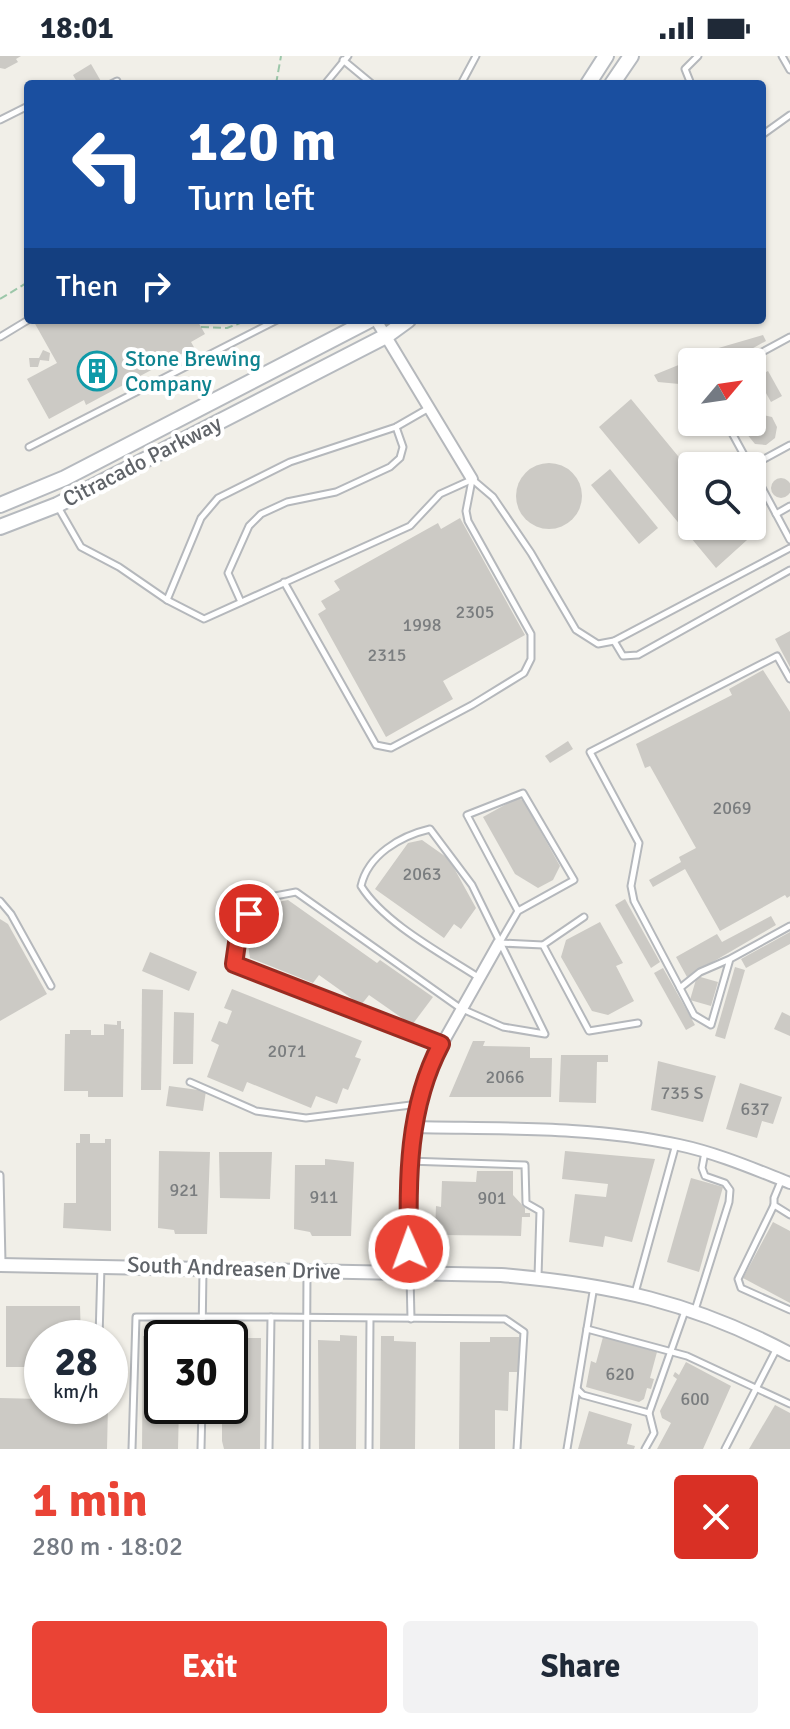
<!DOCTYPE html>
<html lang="en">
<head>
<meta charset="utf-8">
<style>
  body { margin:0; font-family:Signika,sans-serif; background:#f2f2f3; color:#1f2937; height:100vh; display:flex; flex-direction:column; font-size:30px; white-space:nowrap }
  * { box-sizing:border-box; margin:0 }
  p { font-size:26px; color:#747a83 }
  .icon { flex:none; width:44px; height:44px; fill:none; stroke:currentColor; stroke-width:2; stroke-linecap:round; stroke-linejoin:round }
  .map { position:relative; height:1393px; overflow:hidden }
  .panel { display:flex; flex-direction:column; background:#fff; flex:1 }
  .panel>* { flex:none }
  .banner { position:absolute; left:24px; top:24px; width:742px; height:244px; border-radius:8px; box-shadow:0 2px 6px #0004; background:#1a4fa0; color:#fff; overflow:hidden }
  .needle { width:52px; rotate:61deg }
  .fabs { position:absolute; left:678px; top:292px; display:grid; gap:16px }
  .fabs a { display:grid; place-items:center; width:88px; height:88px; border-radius:8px; background:#fff; box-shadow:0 2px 6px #0004; font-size:40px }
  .speed { position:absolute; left:24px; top:1264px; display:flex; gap:16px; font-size:40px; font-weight:700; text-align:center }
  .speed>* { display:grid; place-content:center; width:104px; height:104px; border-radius:50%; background:#fff; box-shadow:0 2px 6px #0004; line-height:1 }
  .speed small { font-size:20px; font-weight:400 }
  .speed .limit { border:4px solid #111; border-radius:12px; background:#fff; color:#111 }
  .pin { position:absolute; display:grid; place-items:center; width:68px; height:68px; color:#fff; margin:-34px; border:4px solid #fff; border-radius:50%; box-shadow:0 2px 8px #0007 }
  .me { position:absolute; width:88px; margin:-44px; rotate:358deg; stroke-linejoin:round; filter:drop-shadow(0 0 6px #0008) }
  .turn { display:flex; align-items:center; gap:28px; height:168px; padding:0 32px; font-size:36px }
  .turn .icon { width:104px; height:104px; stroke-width:2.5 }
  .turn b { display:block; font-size:56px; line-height:68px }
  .then { display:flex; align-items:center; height:76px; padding:0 32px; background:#0003; gap:16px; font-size:30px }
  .round { display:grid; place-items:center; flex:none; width:84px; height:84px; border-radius:8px; background:#f2f2f3 }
  .overview { display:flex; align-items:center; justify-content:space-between; height:136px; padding:0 32px }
  h1 { font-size:48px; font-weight:800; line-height:60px; color:#ea4335 }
  .action { display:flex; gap:16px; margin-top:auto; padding:16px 32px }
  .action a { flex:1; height:92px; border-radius:8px; background:#ea4335; color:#fff; font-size:32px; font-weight:800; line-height:92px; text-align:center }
  .action a+a { background:#f2f2f3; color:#1f2937 }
  .status { display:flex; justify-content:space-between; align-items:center; height:56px; padding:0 40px; background:#fff; direction:ltr }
  .status svg { height:22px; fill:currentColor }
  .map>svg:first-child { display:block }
  .building { fill:#cccac5 }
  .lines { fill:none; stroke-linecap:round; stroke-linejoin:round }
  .service-casing { stroke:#b5b8bc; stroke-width:9 }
  .minor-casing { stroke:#b5b8bc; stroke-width:14 }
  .tertiary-casing { stroke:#b5b8bc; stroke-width:16 }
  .secondary-casing { stroke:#b6babf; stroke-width:18 }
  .path { stroke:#9cc7a9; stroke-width:2; stroke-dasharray:8 4; stroke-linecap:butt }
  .service { stroke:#fff; stroke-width:5 }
  .minor { stroke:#fff; stroke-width:10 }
  .tertiary { stroke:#fff; stroke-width:12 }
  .secondary { stroke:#fff; stroke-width:14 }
  .route-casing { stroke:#982c22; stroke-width:20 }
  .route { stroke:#ea4335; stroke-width:14 }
  .labels { text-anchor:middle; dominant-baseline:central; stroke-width:8; stroke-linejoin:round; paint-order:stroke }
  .number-label { font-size:18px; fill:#7a7d7f }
  .culture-label { font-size:22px; fill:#0d838f; stroke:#fff; text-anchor:start }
  .street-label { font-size:22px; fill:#5f6368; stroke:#fff }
</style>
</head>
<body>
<div class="status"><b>18:01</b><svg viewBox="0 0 49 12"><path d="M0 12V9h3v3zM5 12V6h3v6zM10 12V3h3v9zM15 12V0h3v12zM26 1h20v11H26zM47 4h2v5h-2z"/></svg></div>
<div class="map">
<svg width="790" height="1393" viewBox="0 0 790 1393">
  <rect width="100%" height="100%" fill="#f1efe8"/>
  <g class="building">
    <polygon points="0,0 21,0 16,3 18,6 5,13 0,12"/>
    <polygon points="91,8 102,27 78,28 73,19"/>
    <polygon points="38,264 197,264 205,278 191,286 195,293 186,302 183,297 86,349 84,344 49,363 27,323 57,307 34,266"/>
    <polygon points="763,279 766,285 728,306 722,306 715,293"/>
    <polygon points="43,294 50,297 49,305 40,304 38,311 30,311 29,302 39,302"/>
    <polygon points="711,294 718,306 692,306 690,329 658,326 654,319 681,308 682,311"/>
    <polygon points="768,315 782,340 771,346 757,321"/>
    <polygon points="631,343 692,417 692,470 735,470 747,484 716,512 599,371"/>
    <polygon points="759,358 772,361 777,371 775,382 766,389 755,388 746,377 748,366 752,366 752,361"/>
    <circle cx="549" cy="440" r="33"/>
    <polygon points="610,413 658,472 639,488 591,429"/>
    <circle cx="781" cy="432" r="10"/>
    <polygon points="460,462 525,579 443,625 453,643 386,681 318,558 326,553 321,545 340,534 334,525 438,467 441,473"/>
    <polygon points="790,575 790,611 775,583"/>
    <polygon points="763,614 790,656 790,840 787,842 785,839 720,875 685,813 653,831 649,824 681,806 679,801 696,792 650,710 645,712 636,688 732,639 729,633"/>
    <polygon points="568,685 573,693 550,707 545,700"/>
    <polygon points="517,742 523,744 560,810 553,824 538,832 515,818 483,761"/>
    <polygon points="422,784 449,803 476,852 461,873 454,868 444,882 375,833 408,787"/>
    <polygon points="625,843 660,906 651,912 615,849"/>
    <polygon points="288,844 377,907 380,904 433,941 412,969 369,939 361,949 319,919 313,927 250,902 247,882 272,847"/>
    <polygon points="771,860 776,869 687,921 676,901 717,878 722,886"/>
    <polygon points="0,863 8,868 47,938 0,965"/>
    <polygon points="600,866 623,907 616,910 634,945 608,959 592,955 561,901 566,884"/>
    <polygon points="790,876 790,888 746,912 741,903"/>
    <polygon points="150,896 197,916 189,935 142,915"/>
    <polygon points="735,911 745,914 725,983 715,980"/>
    <polygon points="663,912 695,969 686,974 654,917"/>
    <polygon points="697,920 718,926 711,950 690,944"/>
    <polygon points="142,933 163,934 161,1034 141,1034"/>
    <polygon points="232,933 362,985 355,1001 361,1003 348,1034 343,1032 337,1048 316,1040 311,1052 247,1026 243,1036 207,1021 219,989 211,985 219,965 227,968 232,955 224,952"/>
    <polygon points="174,956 194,957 193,1008 173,1008"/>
    <polygon points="782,956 790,960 790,980 774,973"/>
    <polygon points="117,965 121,965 121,973 124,973 123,1041 88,1041 88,1035 64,1035 65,978 70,978 70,974 91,974 91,979 104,979 104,968 117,969"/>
    <polygon points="473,985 485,985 483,990 530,991 530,1002 552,1002 551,1041 449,1041"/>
    <polygon points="561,999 608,999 608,1006 597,1006 596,1047 559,1046"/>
    <polygon points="658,1005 716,1020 703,1066 651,1054"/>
    <polygon points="740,1027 782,1041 773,1068 762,1065 757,1082 726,1073"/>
    <polygon points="169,1030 206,1035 203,1055 166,1050"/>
    <polygon points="80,1078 90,1078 90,1087 105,1087 105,1083 111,1083 111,1175 63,1172 64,1147 76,1147 76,1087 80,1087"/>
    <polygon points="159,1095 210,1096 207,1178 175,1178 174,1174 158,1172"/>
    <polygon points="565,1095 655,1103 632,1186 605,1180 603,1191 569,1186 575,1138 606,1141 608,1128 562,1123"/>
    <polygon points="219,1096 272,1096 270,1143 220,1142"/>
    <polygon points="325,1103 354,1106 351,1180 312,1180 310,1176 294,1173 295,1109 325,1109"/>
    <polygon points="477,1115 513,1115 513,1139 525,1152 525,1157 530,1157 530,1161 522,1161 521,1180 440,1179 440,1175 435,1175 436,1150 441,1151 442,1125 476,1126"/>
    <polygon points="691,1122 723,1131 699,1216 667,1206"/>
    <polygon points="773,1166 790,1175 790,1247 743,1222"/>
    <polygon points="6,1250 80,1250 81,1282 42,1282 42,1311 6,1311"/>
    <polygon points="340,1279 357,1280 356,1393 319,1393 318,1284 340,1285"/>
    <polygon points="143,1280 162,1281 162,1350 179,1350 178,1393 142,1393"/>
    <polygon points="381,1280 394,1280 394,1285 416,1286 415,1393 380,1393"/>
    <polygon points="490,1281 519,1281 519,1316 509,1316 508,1355 495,1354 495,1393 459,1393 460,1286 490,1286"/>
    <polygon points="603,1281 657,1296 650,1322 654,1323 651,1333 647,1332 644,1343 639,1346 586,1331 591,1305 596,1307"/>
    <polygon points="230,1282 261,1282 260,1393 224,1393 222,1385 222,1351 230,1350"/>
    <polygon points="686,1306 731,1330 703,1393 657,1393 671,1367 662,1362 660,1355 677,1323 673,1320 675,1316 679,1319"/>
    <polygon points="0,1342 42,1343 42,1350 108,1350 107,1393 0,1393"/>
    <polygon points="775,1349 790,1357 790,1393 749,1393"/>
    <polygon points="589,1355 632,1368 627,1388 635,1390 634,1393 578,1393"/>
  </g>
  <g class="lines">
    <defs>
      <g id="service">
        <polyline points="782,0 790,14"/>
        <polyline points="343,4 372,28"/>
        <polyline points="111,28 117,25"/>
        <polyline points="325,28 348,0"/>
        <polyline points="461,28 476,0"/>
        <polyline points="691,28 685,13 698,0"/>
        <polyline points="0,64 28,50"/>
        <polyline points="762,79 790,59"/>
        <polyline points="0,281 28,264"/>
        <polyline points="744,306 790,281"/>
        <polyline points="726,366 750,410"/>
        <polyline points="29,391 277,264"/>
        <polyline points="751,410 790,389"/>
        <polyline points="752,413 790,484"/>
        <polyline points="473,424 493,441 531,497 576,574 598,588 614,585 790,492"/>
        <polyline points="58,451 81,491 119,511 167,544 204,563 410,470 440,438 471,424"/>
        <polyline points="776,458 790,450"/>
        <polyline points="284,526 376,689 391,692 472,649 524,617 531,603 531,578 468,465 466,455 472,424"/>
        <polyline points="167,544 201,462 218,442 290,406 396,371 429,352"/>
        <polyline points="241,546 228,517 249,470 261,458 287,446 336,436 390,411 400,402 403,391 396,371"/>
        <polyline points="614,585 623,600 638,599 790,514"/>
        <polyline points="0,845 11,858 51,930"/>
        <polyline points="500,886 518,855 574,824 523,737 467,759 518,855"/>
        <polyline points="500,887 543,889 589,975 638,967"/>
        <polyline points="543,889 584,861"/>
        <polyline points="730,903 700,916 680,932 694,959 711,969 730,903 790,870"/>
        <polyline points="680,932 634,845 631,830 639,787 590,696 777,600 790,623"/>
        <path d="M440,988l-206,-80 5,-35 20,-30 37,-7 164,116 43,19 42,7 -73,-149 -42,-56c-30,7 -62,26 -69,57 23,37 80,67 117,91"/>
        <polyline points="190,1026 256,1055 306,1062 419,1048"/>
        <polyline points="408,1105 525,1109 526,1147 540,1155 538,1221"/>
        <polyline points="0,1119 2,1206"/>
        <polyline points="781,1125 774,1142 774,1149 790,1159"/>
        <polyline points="774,1149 738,1223 741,1232 790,1254"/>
        <polyline points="410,1220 411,1263"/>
        <polyline points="635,1237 676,1088"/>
        <polyline points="695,1254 729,1146 730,1134 725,1127 705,1120 702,1112 705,1096"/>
        <polyline points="271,1261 505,1263 524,1276 517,1393"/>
        <polyline points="587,1273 687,1300 790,1348"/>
        <polyline points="99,1282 101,1210"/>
        <polyline points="202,1282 203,1214"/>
        <polyline points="33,1325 42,1325"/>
        <polyline points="578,1334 583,1339 649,1357"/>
        <polyline points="132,1393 136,1261 271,1261 269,1393"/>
        <polyline points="201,1393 202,1350"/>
        <polyline points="306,1393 307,1215"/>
        <polyline points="369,1393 370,1263"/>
        <polyline points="567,1393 594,1230"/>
        <polyline points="645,1393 654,1377 649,1357 685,1255"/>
        <polyline points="725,1393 777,1292"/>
      </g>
      <g id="minor">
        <polyline points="376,264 472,423"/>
        <path d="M414,1071c88,2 179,-1 265,18 38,8 75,24 111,38"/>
        <polyline points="410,1218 409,1091 428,1013 499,887"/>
      </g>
      <path id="tertiary" d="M0,1209l501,10c108,9 192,27 289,79"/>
      <g id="secondary">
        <polyline points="588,28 606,0"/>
        <polyline points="612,28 631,0"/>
        <polyline points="0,449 65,422 370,264"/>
        <polyline points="0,471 57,449 386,280 408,264"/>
      </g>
    </defs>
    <use href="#service" class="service-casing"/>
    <use href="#minor" class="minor-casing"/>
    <use href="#tertiary" class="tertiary-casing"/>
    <use href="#secondary" class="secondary-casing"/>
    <g class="path">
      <polyline points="276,28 281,0"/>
      <polyline points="0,243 28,226"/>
      <polyline points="201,271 227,272 248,264"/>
    </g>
    <use href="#service" class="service"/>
    <use href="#minor" class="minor"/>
    <use href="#tertiary" class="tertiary"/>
    <use href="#secondary" class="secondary"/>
  </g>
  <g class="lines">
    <defs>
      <path id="route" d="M249,858l-10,15 -5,35 207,80c-34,64 -33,134 -32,205"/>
    </defs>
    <use href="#route" class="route-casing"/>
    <use href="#route" class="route"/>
  </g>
  <defs>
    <symbol id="building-ring" viewBox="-11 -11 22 22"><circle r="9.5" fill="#fff" stroke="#0f9aa8" stroke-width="1.5"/><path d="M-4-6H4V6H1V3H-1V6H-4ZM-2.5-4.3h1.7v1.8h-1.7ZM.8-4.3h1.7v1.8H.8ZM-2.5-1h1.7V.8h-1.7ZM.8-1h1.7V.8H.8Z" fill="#0f9aa8"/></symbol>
  </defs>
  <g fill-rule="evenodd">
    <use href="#building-ring" x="75" y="293" width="44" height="44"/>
  </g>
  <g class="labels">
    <g class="number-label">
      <text x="475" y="556">2305</text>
      <text x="422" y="569">1998</text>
      <text x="387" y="599">2315</text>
      <text x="732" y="752">2069</text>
      <text x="422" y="818">2063</text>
      <text x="287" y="995">2071</text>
      <text x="505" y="1021">2066</text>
      <text x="682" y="1037">735 S</text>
      <text x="755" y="1053">637</text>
      <text x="184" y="1134">921</text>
      <text x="324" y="1141">911</text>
      <text x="492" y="1142">901</text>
      <text x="620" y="1318">620</text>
      <text x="695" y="1343">600</text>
    </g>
    <g class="culture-label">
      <text x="125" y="302">Stone Brewing<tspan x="125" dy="25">Company</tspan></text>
    </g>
    <g class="street-label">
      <text transform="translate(142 405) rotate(-27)">Citracado Parkway</text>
      <text transform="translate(234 1212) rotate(2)">South Andreasen Drive</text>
    </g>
  </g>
</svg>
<div class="fabs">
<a><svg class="needle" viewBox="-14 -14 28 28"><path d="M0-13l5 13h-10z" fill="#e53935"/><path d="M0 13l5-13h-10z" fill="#747a83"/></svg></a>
<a><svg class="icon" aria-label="search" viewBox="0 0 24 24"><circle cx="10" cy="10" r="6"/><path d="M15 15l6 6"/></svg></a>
</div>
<div class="speed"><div>28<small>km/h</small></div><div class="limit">30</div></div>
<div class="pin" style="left:249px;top:858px;background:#d93025"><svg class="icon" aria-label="arrive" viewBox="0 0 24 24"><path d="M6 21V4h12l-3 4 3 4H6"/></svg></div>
<svg class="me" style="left:409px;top:1193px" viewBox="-20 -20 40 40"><circle r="17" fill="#ea4335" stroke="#fff" stroke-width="3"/><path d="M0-11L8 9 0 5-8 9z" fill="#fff"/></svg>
<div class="banner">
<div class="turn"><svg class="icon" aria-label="left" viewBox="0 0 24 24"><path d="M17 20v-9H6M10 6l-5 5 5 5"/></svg><div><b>120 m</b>Turn left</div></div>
<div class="then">Then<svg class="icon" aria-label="right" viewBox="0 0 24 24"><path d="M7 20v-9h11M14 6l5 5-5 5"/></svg></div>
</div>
</div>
<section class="panel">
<div class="overview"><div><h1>1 min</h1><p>280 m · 18:02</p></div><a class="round" style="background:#d93025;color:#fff"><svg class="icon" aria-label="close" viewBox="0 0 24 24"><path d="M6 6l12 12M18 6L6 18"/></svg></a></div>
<div class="action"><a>Exit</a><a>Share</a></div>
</section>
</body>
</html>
